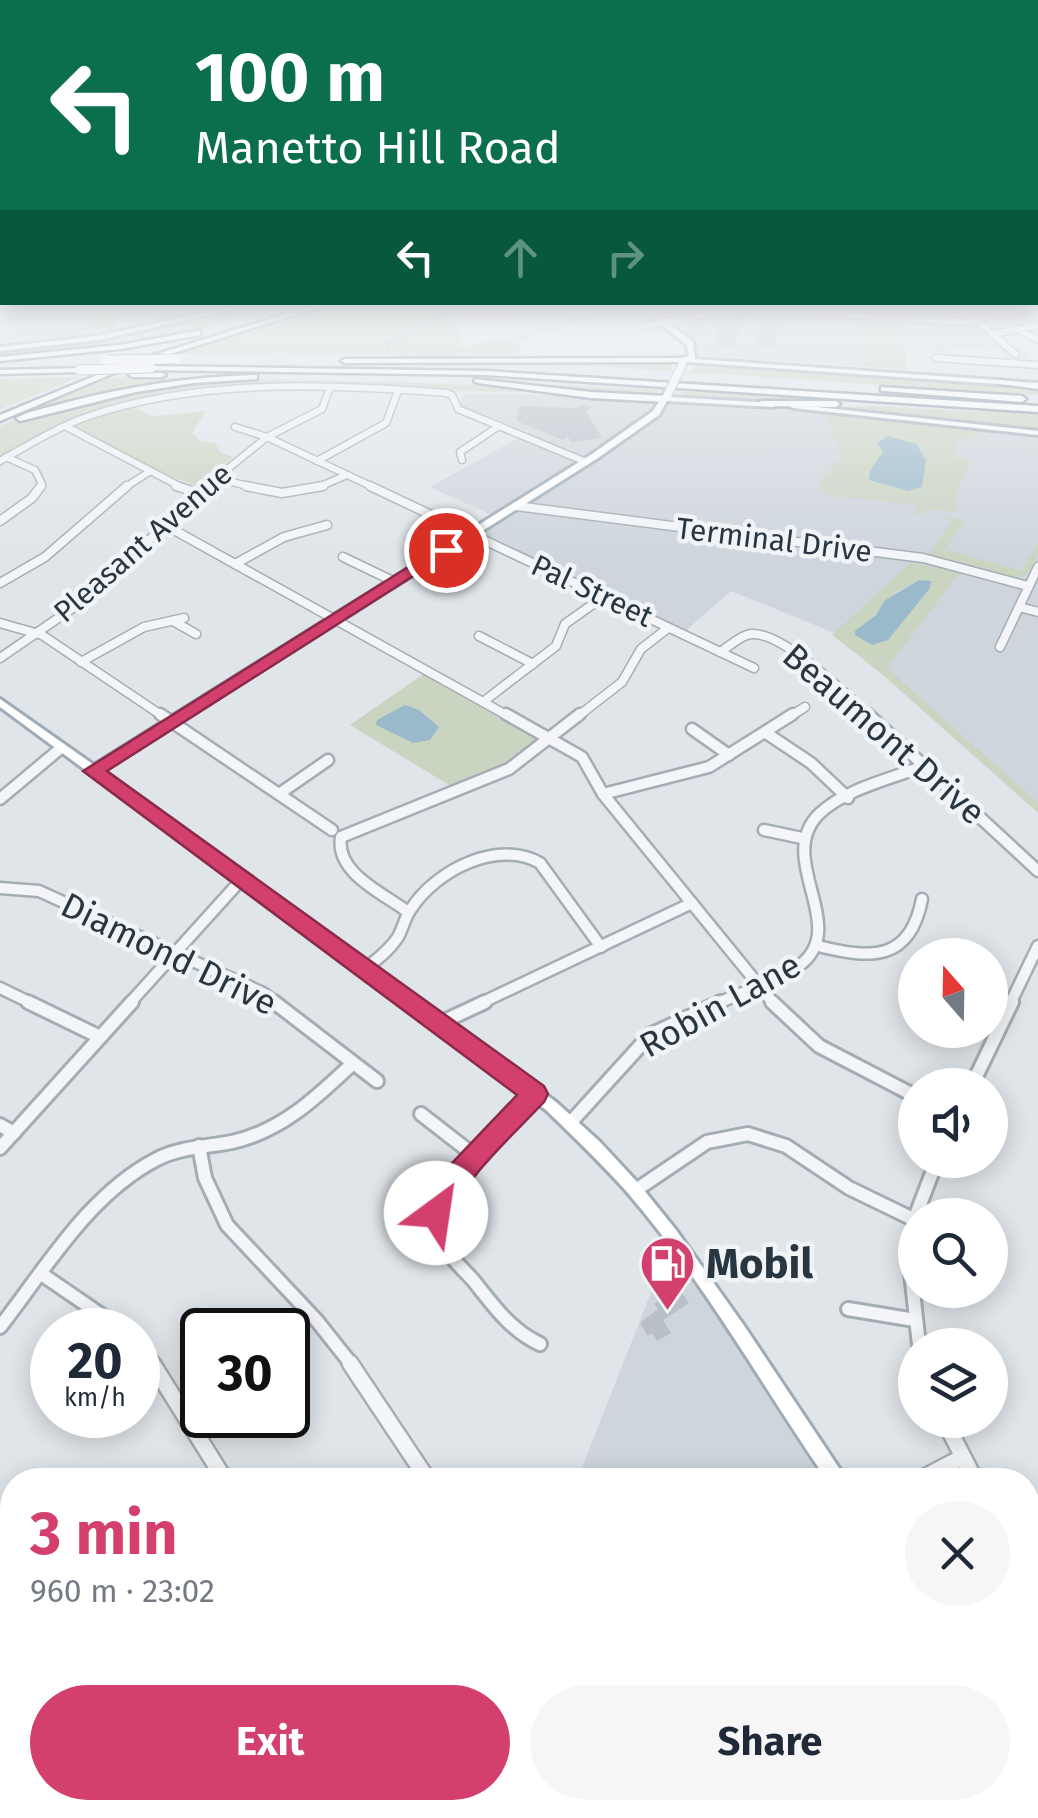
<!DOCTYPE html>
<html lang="en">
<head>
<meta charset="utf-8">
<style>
  body { margin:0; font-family:"Fira Sans",sans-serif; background:#f6f6f7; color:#1f2937; height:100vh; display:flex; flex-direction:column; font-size:38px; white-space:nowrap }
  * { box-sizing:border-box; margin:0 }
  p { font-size:32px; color:#747a83 }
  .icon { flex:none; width:55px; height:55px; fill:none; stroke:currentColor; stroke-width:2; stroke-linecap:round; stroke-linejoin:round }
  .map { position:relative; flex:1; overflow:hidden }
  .sheet { position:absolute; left:0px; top:1468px; width:1040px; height:352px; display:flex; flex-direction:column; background:#fff; border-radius:40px 40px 0 0; box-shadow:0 5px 25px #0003 }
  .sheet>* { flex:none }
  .banner { position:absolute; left:0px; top:0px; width:1040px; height:305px; box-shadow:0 5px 25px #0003; background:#0b6e4f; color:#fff; overflow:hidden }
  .needle { width:65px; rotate:340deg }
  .tools { position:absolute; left:898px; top:938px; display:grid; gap:20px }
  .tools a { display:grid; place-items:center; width:110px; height:110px; border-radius:50%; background:#fff; box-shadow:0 5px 25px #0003; font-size:50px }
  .speed { position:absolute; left:30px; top:1308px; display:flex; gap:20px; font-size:50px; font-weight:700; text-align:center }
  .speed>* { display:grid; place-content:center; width:130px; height:130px; border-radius:50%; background:#fff; box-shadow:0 5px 25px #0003; line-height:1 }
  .speed small { font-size:25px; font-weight:400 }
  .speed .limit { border:5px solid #111; border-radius:15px; background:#fff; color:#111 }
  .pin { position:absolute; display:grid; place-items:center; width:85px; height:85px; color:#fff; margin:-42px; border:5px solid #fff; border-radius:50%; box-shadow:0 2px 10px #0007 }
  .me { position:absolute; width:110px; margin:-55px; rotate:31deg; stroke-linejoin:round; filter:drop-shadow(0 0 8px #0008) }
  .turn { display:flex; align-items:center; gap:35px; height:210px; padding:0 30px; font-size:45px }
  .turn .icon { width:130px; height:130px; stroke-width:2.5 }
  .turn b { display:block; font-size:70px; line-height:85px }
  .lanes { display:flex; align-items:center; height:95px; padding:0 30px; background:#0003; justify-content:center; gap:50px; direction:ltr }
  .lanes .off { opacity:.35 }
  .round { display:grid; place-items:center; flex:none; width:105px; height:105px; border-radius:52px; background:#f6f6f7 }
  .headline { display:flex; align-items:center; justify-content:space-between; height:170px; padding:0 30px }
  h1 { font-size:60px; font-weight:700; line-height:75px; color:#d4406e }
  .cta { display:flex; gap:20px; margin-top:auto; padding:20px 30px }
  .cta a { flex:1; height:115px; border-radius:60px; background:#d4406e; color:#fff; font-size:40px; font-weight:700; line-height:115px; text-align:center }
  .cta a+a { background:#f6f6f7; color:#1f2937 }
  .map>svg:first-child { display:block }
  .built { fill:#ced5dc }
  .green { fill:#c9d4c1; fill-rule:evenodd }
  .water { fill:#9abacb }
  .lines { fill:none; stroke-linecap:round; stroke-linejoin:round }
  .stream { stroke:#9abacb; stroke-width:2.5 }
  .building { fill:#b7bfc7 }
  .minor-far4-casing { stroke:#a5adb4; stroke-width:9 }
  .minor-far3-casing { stroke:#a5adb4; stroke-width:11 }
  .minor-far2-casing { stroke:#a5adb4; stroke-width:15 }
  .minor-far1-casing { stroke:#a5adb4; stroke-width:18 }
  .minor-casing { stroke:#a5adb4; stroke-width:20 }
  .major-casing { stroke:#9facb6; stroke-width:6 }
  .highway-casing { stroke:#8795a1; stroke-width:5 }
  .minor-far4 { stroke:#f3f5f8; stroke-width:6 }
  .minor-far3 { stroke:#f3f5f8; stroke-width:8 }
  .minor-far2 { stroke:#f3f5f8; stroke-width:10 }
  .minor-far1 { stroke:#f3f5f8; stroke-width:12 }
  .minor { stroke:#f3f5f8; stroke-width:15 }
  .major { fill:#fff; fill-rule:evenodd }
  .highway { fill:#fff; fill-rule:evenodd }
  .major-bridge-casing { stroke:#9facb6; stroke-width:10; stroke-linecap:butt }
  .highway-bridge-casing { stroke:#8795a1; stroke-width:11; stroke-linecap:butt }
  .major-bridge { stroke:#fff; stroke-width:8 }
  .highway-bridge { stroke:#fff; stroke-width:9 }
  .route { fill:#d4406e; stroke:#8a2a48; stroke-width:2.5 }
  .labels { text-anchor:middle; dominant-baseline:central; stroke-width:9; stroke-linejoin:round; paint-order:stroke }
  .far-street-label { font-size:30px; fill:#283642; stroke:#f0f4f7 }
  .street-label { font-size:35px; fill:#283642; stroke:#f0f4f7 }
  .near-poi-label { font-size:42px; font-weight:bold; fill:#283642; stroke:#f0f4f7; text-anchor:start }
</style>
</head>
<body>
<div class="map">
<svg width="1038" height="1818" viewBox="0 0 1038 1818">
  <rect width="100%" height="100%" fill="#e0e5ea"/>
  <g class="built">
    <polygon points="0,305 82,305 100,334 0,346"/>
    <polygon points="647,305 1038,305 1038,308 986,323 1012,346 1028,353 1028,359 1006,358 998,350 951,348 952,353 905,350 907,369 696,355 689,337"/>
    <polygon points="462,393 589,396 817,411 1038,436 1038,813 837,634 731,591 682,634 470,534 496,517 430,487 529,432 461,406"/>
    <polygon points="673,1237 841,1480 577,1480"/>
    <polygon points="549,1808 948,1808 941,1818 559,1818"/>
  </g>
  <g class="green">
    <polygon points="74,305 97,305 102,314 141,305 236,305 157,324 145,307 136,315 115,320 118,331 95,336"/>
    <polygon points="257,305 296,305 157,339 0,357 0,351 149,331"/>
    <path d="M329,305h144l-19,11 2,12 7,8 -4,11 7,1c10,-9 23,-5 37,-9 40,-10 77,-25 118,-31l-104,33 6,5 -14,11 -226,-3 1,-5 -13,5h-106z"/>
    <polygon points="859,320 899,322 907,370 865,366"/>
    <polygon points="529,362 672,362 672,370 692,371 698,364 1019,387 1038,389 1038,395"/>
    <polygon points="58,377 81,377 0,409 0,379"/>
    <polygon points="101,377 193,378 106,393 9,416"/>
    <path d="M270,379l199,5 61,8 -305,-4 -95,18 23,10 53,-5 -14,22 8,8 15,2 5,9 13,5 -37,29 -34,-13 -6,3 -89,-50 -67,36v-36l16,-7c84,-23 167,-36 254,-40z"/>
    <polygon points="512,383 928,403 682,397 681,390 661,389 653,395"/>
    <polygon points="870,406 1038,414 1038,431 847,407"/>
    <polygon points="823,412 992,430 956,443 955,457 970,461 957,491 956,513 935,509 911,515 919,505 831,496 820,488 820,482 843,455"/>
    <polygon points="939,515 965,521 940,557 948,550 1022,571 1038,542 1038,554 1028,574 1010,578 903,553 929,555 951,521"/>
    <path d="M911,562l49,10 -73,96 151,135v9l-156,-138 -50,-39zM919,580l11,8 -42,51 -16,6 -17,-10 40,-43z"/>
    <polygon points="425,673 546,739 496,774 454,788 350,725"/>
  </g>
  <g class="water">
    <polygon points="888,436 916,444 926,460 922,487 908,491 869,480 870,471 883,452 877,443"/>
    <polygon points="919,580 931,581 930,588 888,640 872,645 855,635 855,631 876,615 884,601"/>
    <polygon points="405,705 419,710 439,727 430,740 413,743 376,725 377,720"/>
  </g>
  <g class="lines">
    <polyline class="stream" points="388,348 389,343 463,305"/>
  </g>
  <g class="building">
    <polygon points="737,317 744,320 734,348 715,347 719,323 723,319"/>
    <polygon points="760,321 778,322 775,349 757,348"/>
    <polygon points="583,404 592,407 586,411 602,438 571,442 568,437 563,440 517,421 519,406 576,408"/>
    <polygon points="678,1288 689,1303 663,1320 671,1333 657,1341 652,1333 648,1336 640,1323 658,1309 654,1304"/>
    <polygon points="599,1808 705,1808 692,1818 604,1818"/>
  </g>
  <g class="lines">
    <defs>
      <g id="minor-far4">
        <polyline points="978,321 1015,354"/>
        <polyline points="643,326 738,309 966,322 1038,306"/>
        <polyline points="1021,331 1038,340"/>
        <polyline points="994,334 1038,325"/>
        <polyline points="936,358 1038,365"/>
        <polyline points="65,426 183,488"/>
        <polyline points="235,427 267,437 375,488"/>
        <polyline points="6,457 35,470 42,484 39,488"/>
        <polyline points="462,460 460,452 499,426"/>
        <path d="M0,461c29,-16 57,-34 89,-45 113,-38 240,-32 357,-23l6,2 6,14 128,53"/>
        <polyline points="317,461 386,423 398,391"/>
        <polyline points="217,478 255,488"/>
        <polyline points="124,488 149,472"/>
        <polyline points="204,488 267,437 322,409 329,390"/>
        <polyline points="316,488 347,475"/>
      </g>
      <g id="minor-far3">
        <polyline points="176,486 199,493"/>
        <polyline points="246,486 282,493 323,486"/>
        <polyline points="370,486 754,668"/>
        <polyline points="516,506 923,558 1028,586"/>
        <polyline points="0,521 32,498 41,486"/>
        <polyline points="165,525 510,717"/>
        <polyline points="343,557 395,582"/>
        <polyline points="235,564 284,537 327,525"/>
        <polyline points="0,583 45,557 127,486"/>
        <polyline points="1019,607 1038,612"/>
        <polyline points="173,621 196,634"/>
        <polyline points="0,623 42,635 164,717"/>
        <polyline points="479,636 533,664"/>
        <polyline points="1000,647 1038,567"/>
        <path d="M720,652c8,-5 18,-14 27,-17 30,-10 102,62 124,82"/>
        <polyline points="0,658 86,599 207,486"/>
        <polyline points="81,662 144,627 184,618"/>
        <polyline points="483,702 556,646 565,624 603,597"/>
        <polyline points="577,717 622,682 641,649 668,628"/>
        <polyline points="789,717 805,707"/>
      </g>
      <g id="minor-far2">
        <polyline points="160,714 332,830"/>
        <polyline points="506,714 582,757 603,794 774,1004"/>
        <polyline points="868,714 1038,871"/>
        <polyline points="692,729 729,755"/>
        <polyline points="766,733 811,763 848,798"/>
        <polyline points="279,794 328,760"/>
        <polyline points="603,794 709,767 793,714"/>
        <polyline points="0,799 61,748"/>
        <polyline points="764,830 802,838"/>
        <polyline points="0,888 39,891 263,993 278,1004"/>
        <path d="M408,912c-25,-19 -73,-39 -67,-75l168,-68 71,-55"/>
        <path d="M818,946c53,13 92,16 104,-47"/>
        <path d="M364,970c12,-10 25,-19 34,-33 5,-9 7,-20 13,-28 25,-39 87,-70 129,-46l61,84"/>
        <polyline points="0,988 33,1004"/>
        <polyline points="129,1004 241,880"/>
        <polyline points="479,1004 692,903"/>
        <path d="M716,1004c26,-12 62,-22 84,-39 51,-39 -26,-106 19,-151 26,-25 71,-35 105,-48"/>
        <polyline points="1010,1004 1038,946"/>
      </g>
      <g id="minor-far1">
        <polyline points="28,1002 100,1037"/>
        <polyline points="274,1002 377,1081"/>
        <polyline points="772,1002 819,1046 915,1096"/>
        <polyline points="438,1024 485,1002"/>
        <polyline points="972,1085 1012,1002"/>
        <path d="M535,1094c-31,30 -113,94 -95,143 6,17 21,30 33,43 20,25 37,50 67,64"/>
        <polyline points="421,1114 475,1156"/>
        <polyline points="571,1122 650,1035 721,1002"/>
        <polyline points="0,1125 14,1133"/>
        <polyline points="199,1146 205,1178 227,1225 317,1321 352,1365"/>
        <polyline points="0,1148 132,1002"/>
        <polyline points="636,1190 707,1142 748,1134 786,1146 849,1188 915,1220"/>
        <polyline points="916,1215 937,1160"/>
        <polyline points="915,1218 910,1264 919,1345"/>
        <polyline points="43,1275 123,1330"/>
        <polyline points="848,1309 915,1320"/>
        <path d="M0,1327c46,-59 89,-133 157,-168 23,-12 50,-12 75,-17 50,-11 85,-45 121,-79"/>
        <polyline points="138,1344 154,1365"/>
      </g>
      <g id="minor">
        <polyline points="152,1363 225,1480"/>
        <polyline points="350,1363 428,1480"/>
        <polyline points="944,1420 975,1480"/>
        <polyline points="919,1480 961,1458"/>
        <polyline points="1028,1552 1038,1566"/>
        <polyline points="377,1808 390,1818"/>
        <polyline points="160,1818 163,1808"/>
        <polyline points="327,1818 332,1808"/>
      </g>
      <g id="major">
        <polygon points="240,305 254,305 98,340 0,351 0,347 98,336"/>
        <polygon points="637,305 645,305 693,342 695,359 1038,383 1038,387 688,362 683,364 679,362 681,358 689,356 687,345"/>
        <path d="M665,392h6l-1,5 103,6 4,2 -4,2 -106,-6 -8,14 -61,43 -496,313 454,331 43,39 40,43 37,46 69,97 102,153h-20c-66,-96 -124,-200 -200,-288 -26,-29 -53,-55 -81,-82l-546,-403v-8l94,66 498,-311 61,-43z"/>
        <polygon points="790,404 1038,431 1038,435 793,408 789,406"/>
        <path d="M1028,1738c10,6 10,21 10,35 -14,-6 -11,-22 -10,-35z"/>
      </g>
      <g id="highway">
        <polygon points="314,305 326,305 145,362 138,360"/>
        <polygon points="197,331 200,331 200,335 120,349 0,361 0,357 120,345"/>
        <polygon points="684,358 688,360 687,362 345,363 341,361 345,359"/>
        <polygon points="119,366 126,368 0,421 0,415"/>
        <polygon points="148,366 486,371 1038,406 1038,412 486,375 151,370 147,368"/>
        <polygon points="82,368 82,372 79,372 0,374 0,370"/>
        <polygon points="130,373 162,373 166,375 162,377 133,377 129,375"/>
        <path d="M254,375h3v4l-63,4 -58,9 -116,29 -4,-3c15,-8 35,-11 52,-16 61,-16 123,-25 186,-27z"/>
        <polygon points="475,379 591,392 666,396 670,399 666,402 591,398 478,383 474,381"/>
        <polygon points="999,380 1038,385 1038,389 1002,384 998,382"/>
        <polygon points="881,387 1022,396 1026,399 1022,402 884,391 881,391"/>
        <polygon points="761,401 836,401 840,404 836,407 758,406 757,404"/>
      </g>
    </defs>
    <use href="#minor-far4" class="minor-far4-casing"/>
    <use href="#minor-far3" class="minor-far3-casing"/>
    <use href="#minor-far2" class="minor-far2-casing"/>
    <use href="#minor-far1" class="minor-far1-casing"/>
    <use href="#minor" class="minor-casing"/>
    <use href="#major" class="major-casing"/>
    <use href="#highway" class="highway-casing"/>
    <use href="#minor-far4" class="minor-far4"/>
    <use href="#minor-far3" class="minor-far3"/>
    <use href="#minor-far2" class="minor-far2"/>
    <use href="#minor-far1" class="minor-far1"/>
    <use href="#minor" class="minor"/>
    <use href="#major" class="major"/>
    <use href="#highway" class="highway"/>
    <defs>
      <polyline id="major-bridge" points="668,394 682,365"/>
      <g id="highway-bridge">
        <polyline points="106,360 176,359"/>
        <polyline points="79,370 151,368"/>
      </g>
    </defs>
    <use href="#major-bridge" class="major-bridge-casing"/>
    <use href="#highway-bridge" class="highway-bridge-casing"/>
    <use href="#major-bridge" class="major-bridge"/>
    <use href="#highway-bridge" class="highway-bridge"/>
  </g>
  <linearGradient id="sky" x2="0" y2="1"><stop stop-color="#89b6dc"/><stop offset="0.54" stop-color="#f1f3f6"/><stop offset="1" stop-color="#f1f3f6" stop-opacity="0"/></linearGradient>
  <rect width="1038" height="560" fill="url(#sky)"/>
  <path class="route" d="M440,547l14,3 -347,221 437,315 4,8 -4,8c-36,38 -77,73 -98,121l-10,3 -10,-3 -4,-10 13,-32 82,-86 -434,-324z"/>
  <defs>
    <symbol id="fuel-pin" viewBox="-11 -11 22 30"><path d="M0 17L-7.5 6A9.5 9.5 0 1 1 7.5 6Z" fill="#d4406e" stroke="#f0f4f7"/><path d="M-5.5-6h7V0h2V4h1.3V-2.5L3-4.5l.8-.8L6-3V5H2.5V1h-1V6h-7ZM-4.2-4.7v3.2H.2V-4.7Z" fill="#fff"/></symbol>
  </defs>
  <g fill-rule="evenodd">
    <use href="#fuel-pin" x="636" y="1232" width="63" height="86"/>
  </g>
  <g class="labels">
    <g class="far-street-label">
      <text transform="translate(774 540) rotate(7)">Terminal Drive</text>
      <text transform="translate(143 543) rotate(-41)">Pleasant Avenue</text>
      <text transform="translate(592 591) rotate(25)">Pal Street</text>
    </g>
    <g class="street-label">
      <text transform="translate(884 734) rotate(41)">Beaumont Drive</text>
      <text transform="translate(169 954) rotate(26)">Diamond Drive</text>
      <text transform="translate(720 1005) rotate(-29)">Robin Lane</text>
    </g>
    <g class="near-poi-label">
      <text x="706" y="1264">Mobil</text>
    </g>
  </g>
</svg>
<div class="tools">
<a><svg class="needle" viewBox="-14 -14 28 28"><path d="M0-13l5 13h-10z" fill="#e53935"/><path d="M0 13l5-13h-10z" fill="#747a83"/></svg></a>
<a><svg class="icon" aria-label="sound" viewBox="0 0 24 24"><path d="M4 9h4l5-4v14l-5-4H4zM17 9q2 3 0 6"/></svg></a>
<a><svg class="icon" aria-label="search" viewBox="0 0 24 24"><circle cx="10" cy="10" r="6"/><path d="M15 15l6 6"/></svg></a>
<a><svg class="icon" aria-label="layers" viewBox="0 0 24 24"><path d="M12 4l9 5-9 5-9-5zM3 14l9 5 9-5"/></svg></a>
</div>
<div class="speed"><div>20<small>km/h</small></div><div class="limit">30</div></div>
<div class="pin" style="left:446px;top:550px;background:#d93025"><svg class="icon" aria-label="arrive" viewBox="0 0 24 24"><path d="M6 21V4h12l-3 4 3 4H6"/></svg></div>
<svg class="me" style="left:436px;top:1213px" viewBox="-20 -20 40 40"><circle r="19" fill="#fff"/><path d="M0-13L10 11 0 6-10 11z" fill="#d4406e"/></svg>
<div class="banner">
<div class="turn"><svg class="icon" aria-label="left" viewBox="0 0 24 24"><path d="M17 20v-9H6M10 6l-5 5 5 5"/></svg><div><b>100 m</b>Manetto Hill Road</div></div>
<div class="lanes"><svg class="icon" aria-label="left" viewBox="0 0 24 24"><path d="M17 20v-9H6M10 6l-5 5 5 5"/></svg><svg class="icon off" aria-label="ahead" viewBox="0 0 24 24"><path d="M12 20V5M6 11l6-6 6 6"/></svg><svg class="icon off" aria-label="right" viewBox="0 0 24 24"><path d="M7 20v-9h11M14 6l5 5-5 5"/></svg></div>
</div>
<section class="sheet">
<div class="headline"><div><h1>3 min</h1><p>960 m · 23:02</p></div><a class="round"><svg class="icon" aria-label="close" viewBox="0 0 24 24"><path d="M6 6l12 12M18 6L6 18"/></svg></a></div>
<div class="cta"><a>Exit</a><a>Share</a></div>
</section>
</div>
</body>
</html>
